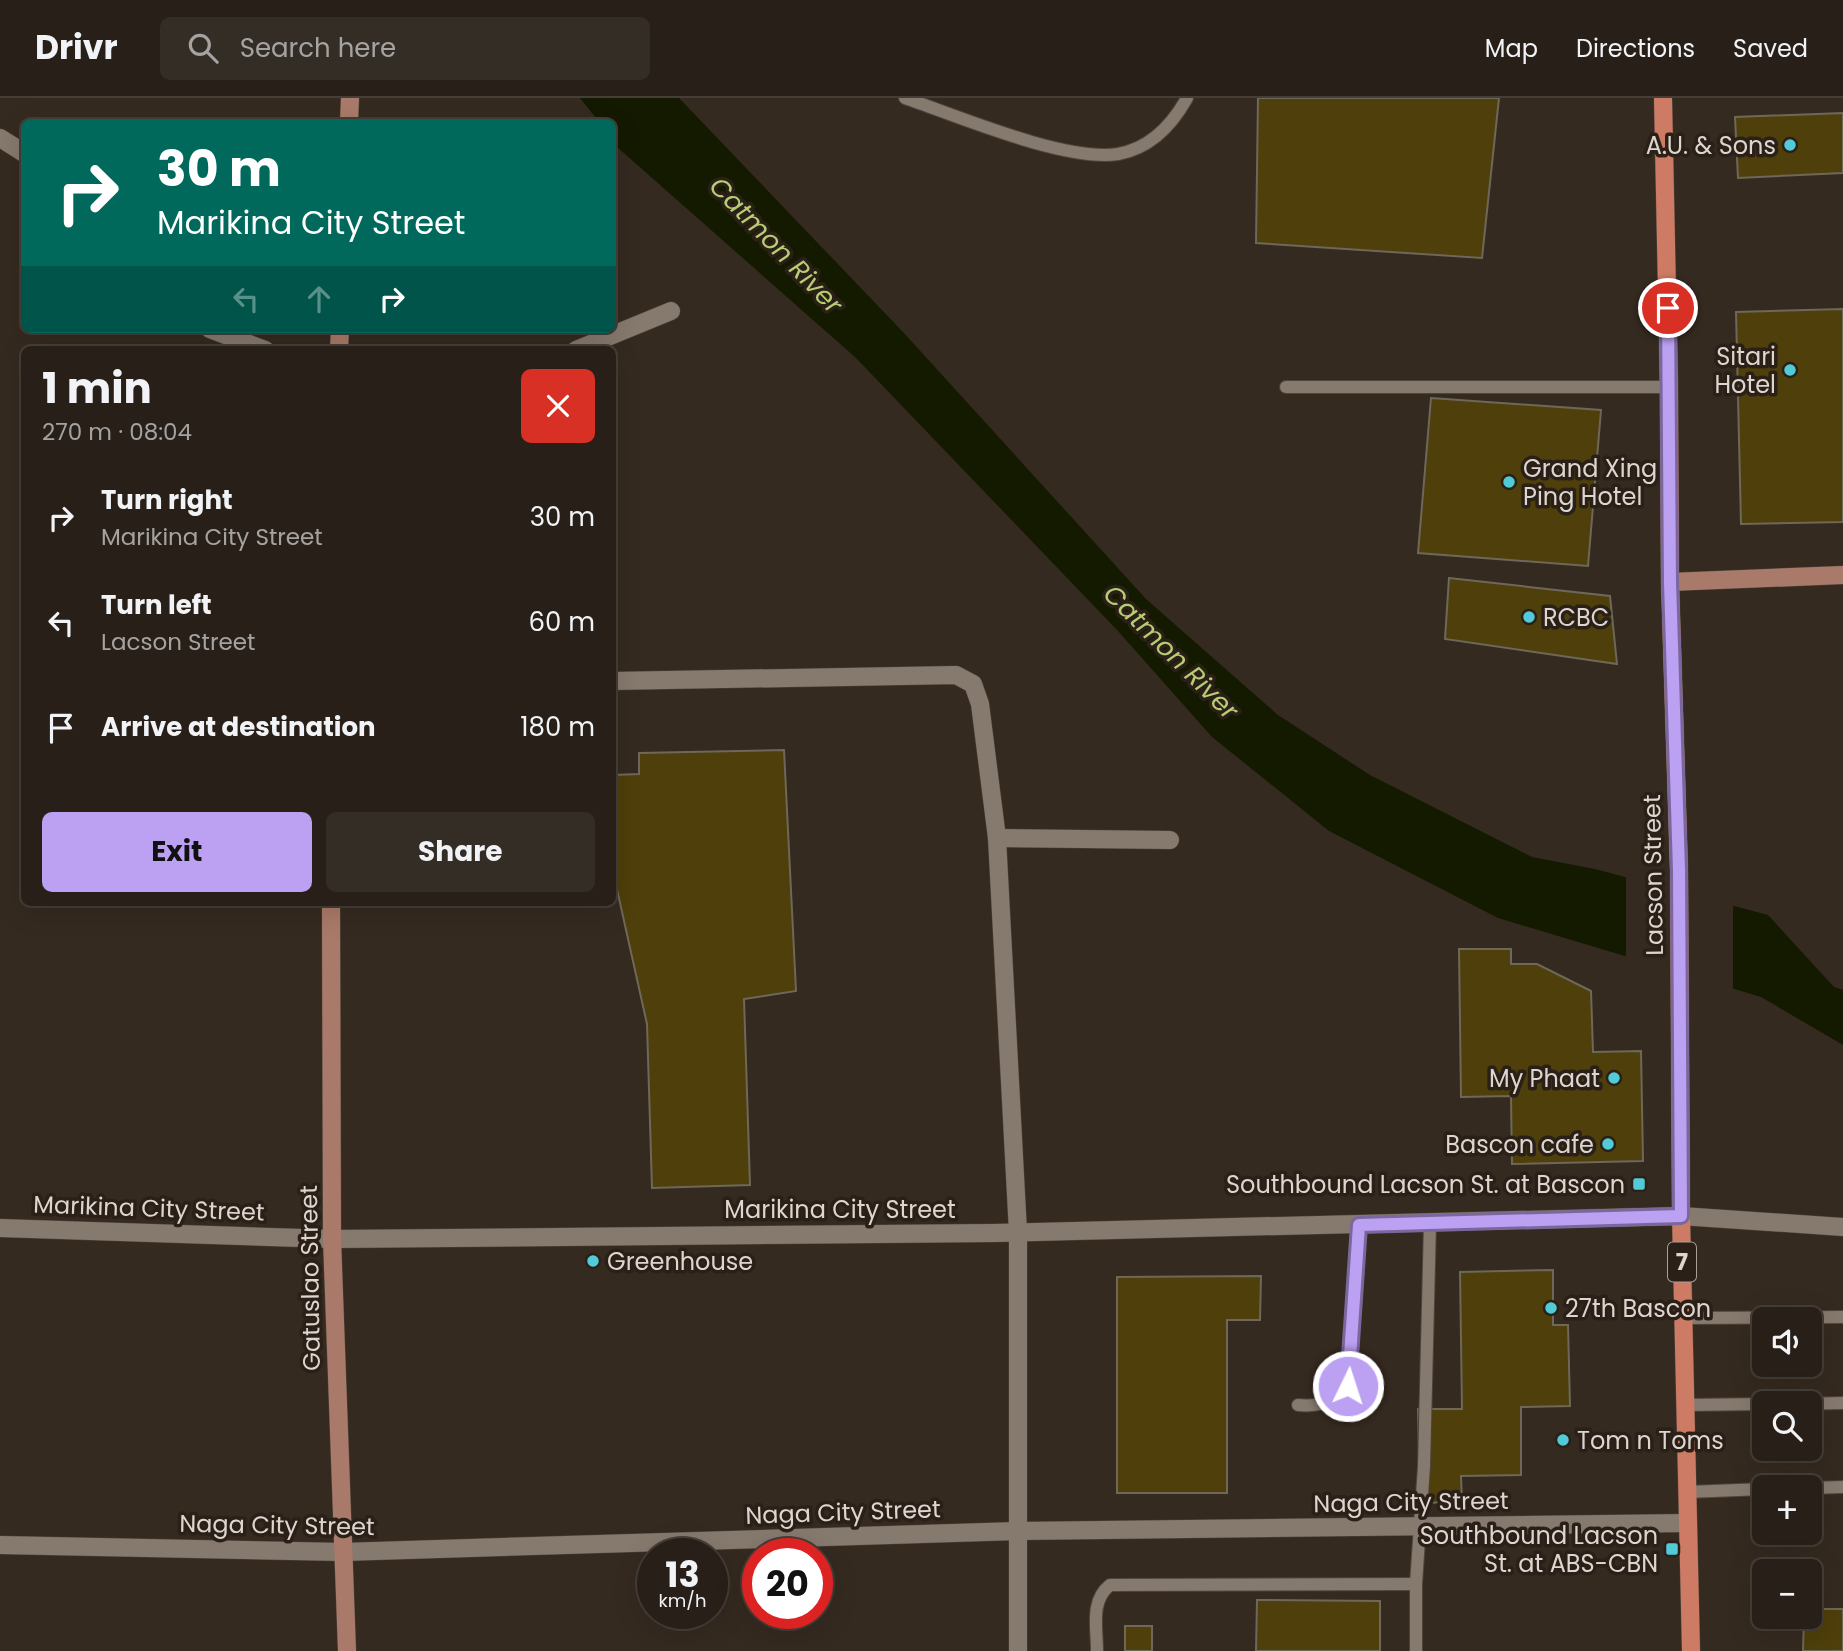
<!DOCTYPE html>
<html lang="en">
<head>
<meta charset="utf-8">
<style>
  body { margin:0; font-family:Poppins,sans-serif; background:#342d25; color:#f1f3f6; height:100vh; display:flex; flex-direction:column; font-size:26px; white-space:nowrap }
  * { box-sizing:border-box; margin:0 }
  p { font-size:23px; color:#a5a3a2 }
  .icon { flex:none; width:38px; height:38px; fill:none; stroke:currentColor; stroke-width:2; stroke-linecap:round; stroke-linejoin:round }
  .map { position:relative; flex:1; overflow:hidden }
  .drawer { position:absolute; left:21px; top:248px; width:595px; height:560px; display:flex; flex-direction:column; background:#282018; border-radius:10px; box-shadow:0 7px 28px #0002,0 0 0 2px #443e37 }
  .drawer>* { flex:none }
  .hud { position:absolute; left:21px; top:21px; width:595px; height:214px; border-radius:10px; box-shadow:0 7px 28px #0002,0 0 0 2px #443e37; background:#00695c; color:#fff; overflow:hidden }
  .fabs { position:absolute; left:1752px; top:1209px; display:grid; gap:14px }
  .fabs a { display:grid; place-items:center; width:70px; height:70px; border-radius:10px; background:#282018; box-shadow:0 7px 28px #0002,0 0 0 2px #443e37; font-size:35px }
  .speed { position:absolute; left:637px; top:1440px; display:flex; gap:14px; font-size:35px; font-weight:700; text-align:center }
  .speed>* { display:grid; place-content:center; width:91px; height:91px; border-radius:50%; background:#282018; box-shadow:0 7px 28px #0002,0 0 0 2px #443e37; line-height:1 }
  .speed small { font-size:18px; font-weight:400 }
  .speed .limit { border:10px solid #d22; background:#fff; color:#111 }
  .pin { position:absolute; display:grid; place-items:center; width:60px; height:60px; color:#fff; margin:-30px; border:4px solid #fff; border-radius:50%; box-shadow:0 2px 7px #0007 }
  .me { position:absolute; width:77px; margin:-38px; rotate:4deg; stroke-linejoin:round; filter:drop-shadow(0 0 5px #0008) }
  .turn { display:flex; align-items:center; gap:24px; height:147px; padding:0 21px; font-size:32px }
  .turn .icon { width:91px; height:91px; stroke-width:2.5 }
  .turn b { display:block; font-size:49px; line-height:60px }
  .lanes { display:flex; align-items:center; height:66px; padding:0 21px; background:#0003; justify-content:center; gap:35px; direction:ltr }
  .lanes .off { opacity:.35 }
  .round { display:grid; place-items:center; flex:none; width:74px; height:74px; border-radius:10px; background:#342d25 }
  .head { display:flex; align-items:center; justify-content:space-between; height:119px; padding:0 21px }
  h1 { font-size:42px; font-weight:700; line-height:52px }
  .cta { display:flex; gap:14px; margin-top:auto; padding:14px 21px }
  .cta a { flex:1; height:80px; border-radius:10px; background:#bca0f2; color:#111; font-size:28px; font-weight:700; line-height:80px; text-align:center }
  .cta a+a { background:#342d25; color:#f1f3f6 }
  ul { padding:0; list-style:none }
  li { display:flex; align-items:center; gap:21px; height:105px; padding:0 21px }
  li div { flex:1 }
  li b { display:block; font-size:26px }
  li em { font-style:normal }
  header { display:flex; align-items:center; gap:42px; box-sizing:border-box; height:98px; padding:0 35px; background:#282018; border-bottom:2px solid #443e37 }
  header strong { font-size:33px }
  nav { display:flex; gap:38px; margin-inline-start:auto; font-size:24px }
  .search { width:490px; height:63px; background:#342d25; display:flex; align-items:center; gap:18px; box-sizing:border-box; padding:0 24px; border-radius:10px; color:#a5a3a2; font-size:26px }
  .map>svg:first-child { display:block }
  .water { fill:#141a00 }
  .pier { fill:#352a20 }
  .building { fill:#4e3f0b; stroke:#6d6859; stroke-width:2 }
  .lines { fill:none; stroke-linecap:round; stroke-linejoin:round }
  .lane-casing { stroke:#4e453c; stroke-width:14 }
  .street-casing { stroke:#4e453c; stroke-width:19 }
  .secondary-casing { stroke:#4e453c; stroke-width:19 }
  .primary-casing { stroke:#4e453c; stroke-width:19 }
  .lane { stroke:#86796e; stroke-width:12 }
  .street { stroke:#86796e; stroke-width:18 }
  .secondary { stroke:#a97a69; stroke-width:18 }
  .primary { stroke:#cd7b64; stroke-width:18 }
  .route-casing { stroke:#7a689d; stroke-width:18 }
  .route { stroke:#bca0f2; stroke-width:12 }
  .poi-dot { fill:#52cbd9; stroke:#2b2017; stroke-width:2.5 }
  .labels { text-anchor:middle; dominant-baseline:central; stroke-width:7; stroke-linejoin:round; paint-order:stroke }
  .shield { fill:#2b2017; stroke:#a89f98; stroke-width:2 }
  .shield-label { font-size:23px; font-weight:bold; fill:#ddd5cf }
  .poi-label { font-size:24px; fill:#ddd5cf; stroke:#2b2017; text-anchor:end }
  .street-label { font-size:24px; fill:#ddd5cf; stroke:#2b2017 }
  .water-label { font-size:26px; font-style:italic; fill:#b7cd74; stroke:#2b2017 }
</style>
</head>
<body>
<header>
<strong>Drivr</strong>
<div class="search"><svg class="icon" aria-label="search" viewBox="0 0 24 24"><circle cx="10" cy="10" r="6"/><path d="M15 15l6 6"/></svg>Search here</div>
<nav><a>Map</a><a>Directions</a><a>Saved</a></nav>
</header>
<div class="map">
<svg width="1843" height="1553" viewBox="0 0 1843 1553">
  <rect width="100%" height="100%" fill="#352a20"/>
  <polygon class="water" points="580,0 679,0 903,234 1146,501 1278,617 1370,677 1532,759 1595,771 1768,817 1834,889 1843,892 1843,947 1761,899 1498,820 1329,733 1212,639 1118,533 856,260 617,49 613,43 612,24 599,24"/>
  <polygon class="pier" points="1626,776 1733,804 1733,894 1626,862"/>
  <g class="building">
    <polygon points="1258,0 1499,0 1482,160 1256,145"/>
    <polygon points="1843,15 1843,75 1738,80 1735,19"/>
    <polygon points="1843,211 1843,424 1741,426 1736,214"/>
    <polygon points="1431,300 1601,312 1588,468 1418,455"/>
    <polygon points="1449,480 1610,498 1617,566 1445,541"/>
    <polygon points="784,652 796,893 744,901 750,1087 652,1090 647,926 612,769 612,677 639,676 639,655"/>
    <polygon points="1459,851 1511,851 1511,866 1537,866 1591,893 1593,954 1641,953 1643,1063 1512,1066 1511,998 1461,999"/>
    <polygon points="1553,1172 1553,1227 1568,1227 1570,1308 1521,1309 1521,1377 1461,1378 1462,1404 1420,1405 1418,1311 1462,1311 1460,1174"/>
    <polygon points="1261,1178 1260,1222 1227,1222 1227,1395 1117,1395 1117,1179"/>
    <polygon points="1257,1502 1380,1503 1380,1553 1256,1553"/>
    <polygon points="1810,1511 1843,1511 1843,1553 1803,1553 1804,1519 1810,1519"/>
    <rect x="1125" y="1528" width="27" height="25"/>
  </g>
  <g class="lines">
    <defs>
      <g id="lane">
        <path d="M905,0c53,18 160,64 213,56 33,-6 54,-29 69,-56"/>
        <polyline points="1286,289 1669,289"/>
        <polyline points="1683,1220 1843,1219"/>
        <polyline points="1793,1306 1843,1305"/>
        <path d="M1298,1307c22,2 34,-3 50,-19l11,-161"/>
        <polyline points="1685,1307 1764,1306"/>
        <polyline points="1810,1390 1843,1389"/>
        <polyline points="1687,1394 1764,1391"/>
        <path d="M1097,1553c0,-24 -7,-50 13,-66l306,-1"/>
        <polyline points="1416,1553 1416,1486 1424,1368 1430,1125"/>
      </g>
      <g id="street">
        <polyline points="0,40 24,55"/>
        <polyline points="210,231 265,252"/>
        <polyline points="576,252 671,213"/>
        <polyline points="612,583 956,577 973,586 980,606 997,740 1018,1134 1018,1553"/>
        <polyline points="997,740 1170,742"/>
        <polyline points="0,1130 332,1141 993,1135 1681,1118 1843,1129"/>
        <polyline points="0,1447 343,1454 1018,1433 1688,1425"/>
      </g>
      <g id="secondary">
        <polyline points="349,24 350,0"/>
        <polyline points="339,252 340,231"/>
        <polyline points="1670,484 1843,477"/>
        <polyline points="331,805 332,1141 347,1553"/>
      </g>
      <polyline id="primary" points="1663,0 1669,289 1670,484 1679,772 1681,1118 1691,1553"/>
    </defs>
    <use href="#lane" class="lane-casing"/>
    <use href="#street" class="street-casing"/>
    <use href="#secondary" class="secondary-casing"/>
    <use href="#primary" class="primary-casing"/>
    <use href="#lane" class="lane"/>
    <use href="#street" class="street"/>
    <use href="#secondary" class="secondary"/>
    <use href="#primary" class="primary"/>
  </g>
  <g class="lines">
    <defs>
      <polyline id="route" points="1348,1288 1359,1127 1681,1118 1679,772 1670,484 1668,210"/>
    </defs>
    <use href="#route" class="route-casing"/>
    <use href="#route" class="route"/>
  </g>
  <g class="poi-dot">
    <circle cx="1790" cy="47" r="7"/>
    <circle cx="1790" cy="272" r="7"/>
    <circle cx="1509" cy="384" r="7"/>
    <circle cx="1529" cy="519" r="7"/>
    <circle cx="1614" cy="980" r="7"/>
    <circle cx="1608" cy="1046" r="7"/>
    <rect x="1632" y="1079" width="14" height="14" rx="3.5"/>
    <circle cx="593" cy="1163" r="7"/>
    <circle cx="1551" cy="1210" r="7"/>
    <circle cx="1563" cy="1342" r="7"/>
    <rect x="1665" y="1444" width="14" height="14" rx="3.5"/>
  </g>
  <g class="labels">
    <rect class="shield" x="1668" y="1144.5" width="28" height="39" rx="5"/>
    <g class="shield-label">
      <text x="1682" y="1164">7</text>
    </g>
    <g class="poi-label">
      <text x="1776" y="47">A.U. &amp; Sons</text>
      <text x="1776" y="258">Sitari<tspan x="1776" dy="28">Hotel</tspan></text>
      <text x="1523" y="370" text-anchor="start">Grand Xing<tspan x="1523" dy="28">Ping Hotel</tspan></text>
      <text x="1543" y="519" text-anchor="start">RCBC</text>
      <text x="1600" y="980">My Phaat</text>
      <text x="1594" y="1046">Bascon cafe</text>
      <text x="1625" y="1086">Southbound Lacson St. at Bascon</text>
      <text x="607" y="1163" text-anchor="start">Greenhouse</text>
      <text x="1565" y="1210" text-anchor="start">27th Bascon</text>
      <text x="1577" y="1342" text-anchor="start">Tom n Toms</text>
      <text x="1658" y="1437">Southbound Lacson<tspan x="1658" dy="28">St. at ABS-CBN</tspan></text>
    </g>
    <g class="street-label">
      <text transform="translate(1653 777) rotate(-91)">Lacson Street</text>
      <text transform="translate(149 1110) rotate(2)">Marikina City Street</text>
      <text x="840" y="1111">Marikina City Street</text>
      <text transform="translate(310 1180) rotate(-91)">Gatuslao Street</text>
      <text transform="translate(1411 1404) rotate(-1)">Naga City Street</text>
      <text transform="translate(843 1414) rotate(-2)">Naga City Street</text>
      <text transform="translate(277 1427) rotate(1)">Naga City Street</text>
    </g>
    <g class="water-label">
      <text transform="translate(776 147) rotate(46)">Catmon River</text>
      <text transform="translate(1171 554) rotate(45)">Catmon River</text>
    </g>
  </g>
</svg>
<div class="fabs">
<a><svg class="icon" aria-label="sound" viewBox="0 0 24 24"><path d="M4 9h4l5-4v14l-5-4H4zM17 9q2 3 0 6"/></svg></a>
<a><svg class="icon" aria-label="search" viewBox="0 0 24 24"><circle cx="10" cy="10" r="6"/><path d="M15 15l6 6"/></svg></a>
<a>+</a>
<a>−</a>
</div>
<div class="speed"><div>13<small>km/h</small></div><div class="limit">20</div></div>
<div class="pin" style="left:1668px;top:210px;background:#d93025"><svg class="icon" aria-label="arrive" viewBox="0 0 24 24"><path d="M6 21V4h12l-3 4 3 4H6"/></svg></div>
<svg class="me" style="left:1348px;top:1288px" viewBox="-20 -20 40 40"><circle r="17" fill="#bca0f2" stroke="#fff" stroke-width="3"/><path d="M0-11L8 9 0 5-8 9z" fill="#fff"/></svg>
<div class="hud">
<div class="turn"><svg class="icon" aria-label="right" viewBox="0 0 24 24"><path d="M7 20v-9h11M14 6l5 5-5 5"/></svg><div><b>30 m</b>Marikina City Street</div></div>
<div class="lanes"><svg class="icon off" aria-label="left" viewBox="0 0 24 24"><path d="M17 20v-9H6M10 6l-5 5 5 5"/></svg><svg class="icon off" aria-label="ahead" viewBox="0 0 24 24"><path d="M12 20V5M6 11l6-6 6 6"/></svg><svg class="icon" aria-label="right" viewBox="0 0 24 24"><path d="M7 20v-9h11M14 6l5 5-5 5"/></svg></div>
</div>
<section class="drawer">
<div class="head"><div><h1>1 min</h1><p>270 m · 08:04</p></div><a class="round" style="background:#d93025;color:#fff"><svg class="icon" aria-label="close" viewBox="0 0 24 24"><path d="M6 6l12 12M18 6L6 18"/></svg></a></div>
<ul>
<li><svg class="icon" aria-label="right" viewBox="0 0 24 24"><path d="M7 20v-9h11M14 6l5 5-5 5"/></svg><div><b>Turn right</b><p>Marikina City Street</p></div><em>30 m</em></li>
<li><svg class="icon" aria-label="left" viewBox="0 0 24 24"><path d="M17 20v-9H6M10 6l-5 5 5 5"/></svg><div><b>Turn left</b><p>Lacson Street</p></div><em>60 m</em></li>
<li><svg class="icon" aria-label="arrive" viewBox="0 0 24 24"><path d="M6 21V4h12l-3 4 3 4H6"/></svg><div><b>Arrive at destination</b></div><em>180 m</em></li>
</ul>
<div class="cta"><a>Exit</a><a>Share</a></div>
</section>
</div>
</body>
</html>
